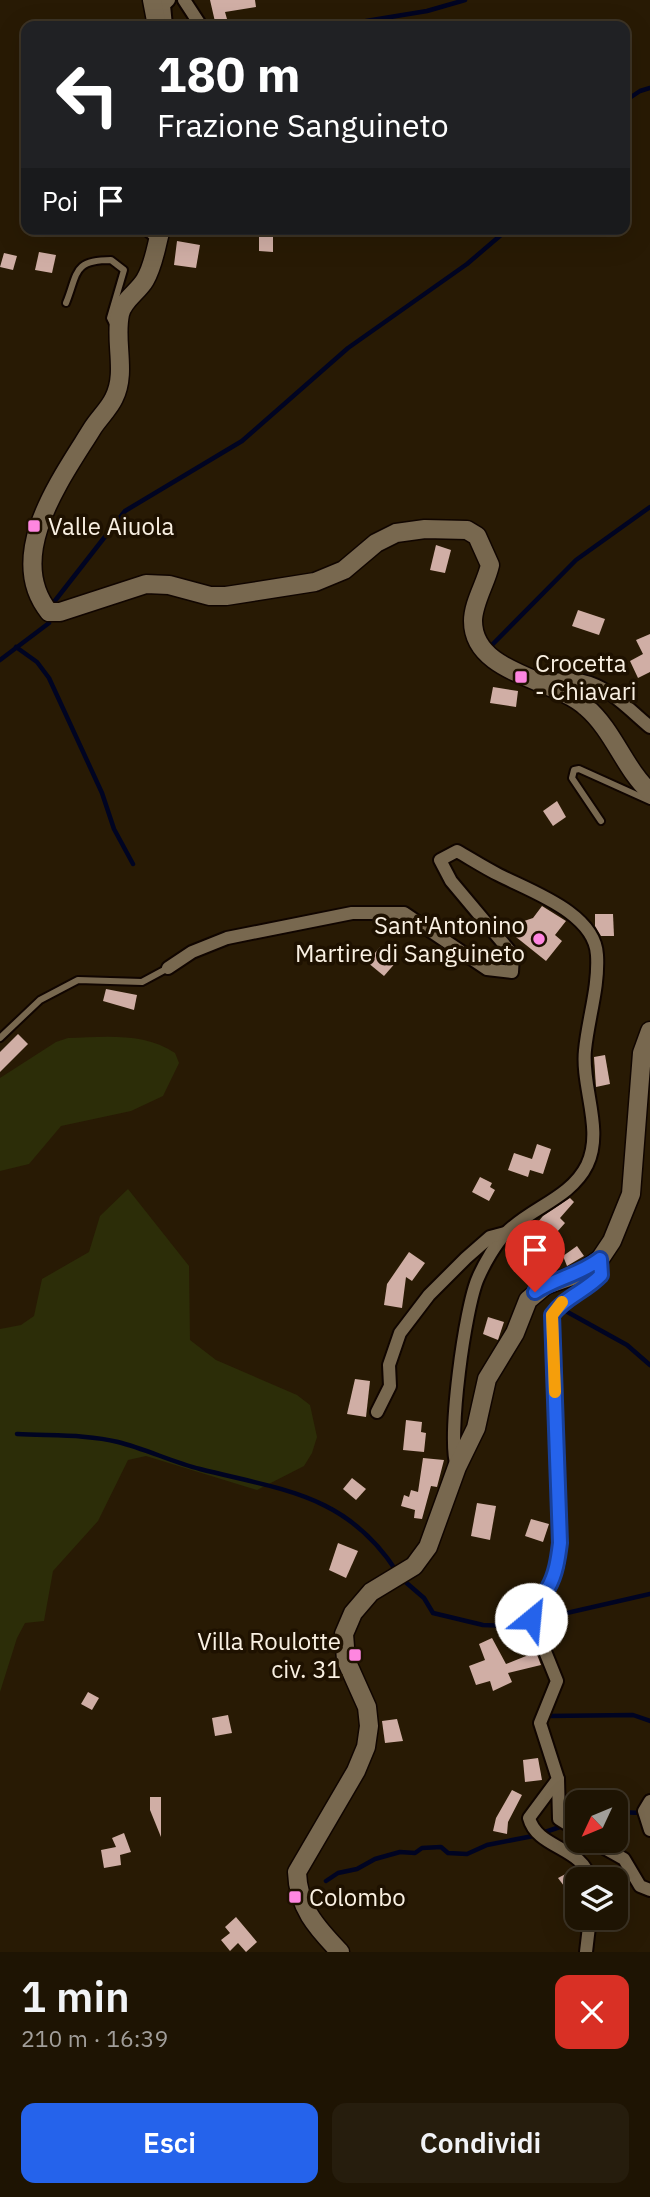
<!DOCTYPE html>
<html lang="it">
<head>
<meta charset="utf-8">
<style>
  body { margin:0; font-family:"IBM Plex Sans",sans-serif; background:#261d0d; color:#f1f3f6; height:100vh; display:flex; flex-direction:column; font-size:26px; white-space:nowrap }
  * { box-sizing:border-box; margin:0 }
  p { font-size:23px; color:#a19e9a }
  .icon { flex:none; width:38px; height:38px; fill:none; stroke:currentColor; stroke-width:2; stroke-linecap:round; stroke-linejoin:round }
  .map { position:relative; height:1952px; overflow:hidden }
  .sheet { display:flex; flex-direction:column; background:#1e1403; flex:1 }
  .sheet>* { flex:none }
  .guide { position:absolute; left:21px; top:21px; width:609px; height:214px; border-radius:14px; box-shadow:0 7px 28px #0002,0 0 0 2px #3c3325; background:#202124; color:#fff; overflow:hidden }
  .needle { width:46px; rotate:226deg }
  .controls { position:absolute; left:565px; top:1790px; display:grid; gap:14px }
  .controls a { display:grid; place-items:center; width:63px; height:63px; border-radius:14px; background:#1e1403; box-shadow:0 7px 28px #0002,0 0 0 2px #3c3325; font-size:35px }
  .pin { position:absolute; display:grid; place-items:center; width:60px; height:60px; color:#fff; margin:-72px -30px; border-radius:50% 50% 50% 0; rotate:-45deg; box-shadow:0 0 7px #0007 }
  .pin .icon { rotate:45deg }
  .me { position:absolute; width:77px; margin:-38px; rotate:28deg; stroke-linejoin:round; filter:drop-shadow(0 0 5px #0008) }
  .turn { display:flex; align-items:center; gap:24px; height:147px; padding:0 21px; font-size:32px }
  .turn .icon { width:91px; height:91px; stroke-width:2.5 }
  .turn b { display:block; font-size:49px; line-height:60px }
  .then { display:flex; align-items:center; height:66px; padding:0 21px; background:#0003; gap:14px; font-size:26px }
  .round { display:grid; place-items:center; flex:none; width:74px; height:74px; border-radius:14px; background:#261d0d }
  .headline { display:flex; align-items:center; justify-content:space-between; height:119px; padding:0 21px }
  h1 { font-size:42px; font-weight:600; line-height:52px }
  .primary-button { display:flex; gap:14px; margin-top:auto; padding:14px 21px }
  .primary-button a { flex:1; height:80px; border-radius:14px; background:#2563eb; color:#fff; font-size:28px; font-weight:600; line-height:80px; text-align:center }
  .primary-button a+a { background:#261d0d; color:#f1f3f6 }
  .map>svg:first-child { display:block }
  .green { fill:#2c2d08 }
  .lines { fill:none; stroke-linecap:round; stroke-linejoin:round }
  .stream { stroke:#000422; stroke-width:4.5 }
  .building { fill:#d0aea5 }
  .lane-casing { stroke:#100500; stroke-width:10 }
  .street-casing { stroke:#100500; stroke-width:16 }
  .secondary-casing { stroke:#100500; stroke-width:21 }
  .lane { stroke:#78684f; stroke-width:6 }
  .street { stroke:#78684f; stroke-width:12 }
  .secondary { stroke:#78684f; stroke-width:18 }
  .route-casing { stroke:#184099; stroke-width:18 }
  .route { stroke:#2563eb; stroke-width:12 }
  .slow { stroke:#f59e0b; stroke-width:12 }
  .poi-dot { fill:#fe86e0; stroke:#1e1100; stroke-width:2.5 }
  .labels { text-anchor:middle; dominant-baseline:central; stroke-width:7; stroke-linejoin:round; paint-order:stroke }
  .poi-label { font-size:24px; fill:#f9f0e2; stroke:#1e1100; text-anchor:start }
</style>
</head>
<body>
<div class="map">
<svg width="650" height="1952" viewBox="0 0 650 1952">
  <rect width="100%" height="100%" fill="#281a04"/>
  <g class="green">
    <path d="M68,1038c36,-1 76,-6 107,15l4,10 -16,33 -32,15 -70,15 -32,38 -29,7v-93l56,-36z"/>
    <polygon points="128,1189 189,1266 190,1340 216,1360 297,1395 310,1405 317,1437 312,1453 304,1466 257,1490 146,1456 128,1460 98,1521 53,1571 44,1621 25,1623 17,1638 0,1692 0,1329 21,1325 34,1316 42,1279 89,1252 100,1216"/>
  </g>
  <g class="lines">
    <g class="stream">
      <polyline points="360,26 366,21 427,11 465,0"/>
      <polyline points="625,101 640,91 650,88"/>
      <polyline points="54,602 125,511 242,441 348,348 467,264 508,229"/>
      <polyline points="16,647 37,662 49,678 102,793 114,829 133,864"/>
      <polyline points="488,649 576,560 650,507"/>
      <polyline points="0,660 49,623"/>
      <polyline points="562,1309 627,1345 650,1365"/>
      <path d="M17,1434c32,2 70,0 101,8 28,7 54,20 82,27 82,21 147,25 197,103"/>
      <polyline points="402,1579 424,1598 433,1613 483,1625 510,1626 650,1594"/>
      <polyline points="547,1716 633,1715 650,1721"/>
      <polyline points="616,1812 643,1813"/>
      <polyline points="326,1881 338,1873 357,1869 375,1859 400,1852 415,1853 422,1848 441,1847 448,1853 467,1854 487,1845 533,1836 578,1821"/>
    </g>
  </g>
  <g class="building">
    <polygon points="210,0 255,0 256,7 225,12 229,26 216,26"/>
    <polygon points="259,229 273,229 273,252 259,251"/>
    <polygon points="177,241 200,245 196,268 174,265"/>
    <polygon points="39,252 56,255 52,273 35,270"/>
    <polygon points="4,253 17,256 13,270 0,267"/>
    <polygon points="436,545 451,550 445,573 430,570"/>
    <polygon points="578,610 605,619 599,635 572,626"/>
    <polygon points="650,634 650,672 638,678 630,661 643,654 636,640"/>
    <polygon points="493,687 518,691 516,707 490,703"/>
    <polygon points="557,801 566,817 553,826 543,811"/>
    <polygon points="542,906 566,921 555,935 562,941 546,961 516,937 522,930 521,922 533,918"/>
    <polygon points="595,914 613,914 614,936 601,936 595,926"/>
    <polygon points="380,947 397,961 384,976 367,962"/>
    <polygon points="106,989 137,995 134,1010 103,1001"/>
    <polygon points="18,1034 28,1044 0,1072 0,1052"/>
    <polygon points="605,1055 610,1084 596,1087 594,1057"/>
    <polygon points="537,1144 551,1149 543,1174 530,1170 528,1177 508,1170 514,1153 532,1159"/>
    <polygon points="480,1177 492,1183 490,1187 495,1190 489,1201 472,1192"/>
    <polygon points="570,1198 574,1202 560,1218 565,1223 549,1241 533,1228 543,1216"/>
    <polygon points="577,1246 584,1256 567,1266 563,1256"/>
    <polygon points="409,1252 425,1263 412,1281 406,1277 402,1308 384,1305 387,1284"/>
    <polygon points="488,1317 504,1322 498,1340 483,1334"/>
    <polygon points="355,1379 370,1381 366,1417 347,1414"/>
    <polygon points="406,1420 422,1422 421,1432 426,1433 424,1452 403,1450"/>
    <polygon points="423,1458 444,1460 437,1487 431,1486 422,1519 414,1518 415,1510 401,1506 404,1495 409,1497 411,1490 418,1492"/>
    <polygon points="352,1478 366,1489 356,1500 343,1489"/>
    <polygon points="477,1503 496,1506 490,1540 471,1536"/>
    <polygon points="531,1519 549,1524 543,1542 525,1536"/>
    <polygon points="338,1543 358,1551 346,1578 329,1570"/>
    <polygon points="492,1638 506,1664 536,1652 541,1665 508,1673 512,1682 493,1691 490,1681 476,1685 469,1666 485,1660 479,1644"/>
    <polygon points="88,1692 99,1698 92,1710 81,1704"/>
    <polygon points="228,1715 232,1733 215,1736 212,1718"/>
    <polygon points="397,1719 403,1741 385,1743 382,1721"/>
    <polygon points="538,1758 542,1780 525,1782 523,1760"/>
    <polygon points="512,1790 522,1795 508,1822 507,1834 493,1831 496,1818"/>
    <polygon points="150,1797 161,1797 161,1837 150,1810"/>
    <polygon points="124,1833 131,1852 120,1855 121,1865 104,1868 101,1850 116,1847 112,1838"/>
    <polygon points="575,1869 578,1884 567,1890 558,1878"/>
    <polygon points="236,1917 257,1942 246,1952 238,1943 230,1951 221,1940 230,1933 225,1927"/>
  </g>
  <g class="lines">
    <defs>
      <g id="lane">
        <polyline points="142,229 156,240"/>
        <path d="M66,303c12,-29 6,-43 45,-43l13,10 -14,48 4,8"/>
        <polyline points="601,821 572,778 574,770 579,769 650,801"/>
        <polyline points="0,1038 40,1000 78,980 142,982 168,968"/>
      </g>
      <g id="street">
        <polyline points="184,0 201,26"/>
        <polyline points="166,26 164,5 169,0"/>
        <path d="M542,682c51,-12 72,14 108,45"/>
        <path d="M168,968l24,-16 35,-14 125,-25h52l83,56 25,3 1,-17 -62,-74 -11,-21 17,-9c14,8 28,17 42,24 31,16 96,38 98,80 2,32 -9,64 -12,95 -4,37 19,80 2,115 -16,33 -57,43 -81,68 -10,10 -22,31 -28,45 -13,29 -31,160 -21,189"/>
        <polyline points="377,1412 390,1386 389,1365 400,1333 429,1295 466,1258 490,1237 505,1233"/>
        <polyline points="558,1779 559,1819 578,1831"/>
        <polyline points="650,1801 644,1811 650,1830"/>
        <polyline points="592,1841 624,1859 640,1886 650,1890"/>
        <path d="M590,1880c-6,-33 -53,-31 -61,-62l29,-39 -18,-56 17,-42 -25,-62 3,-16 12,-13 11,-26 2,-21 -8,-228c13,-18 34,-24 49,-41l-1,-15"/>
        <polyline points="586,1952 590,1918"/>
      </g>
      <g id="secondary">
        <polyline points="152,0 157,26"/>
        <path d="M161,229c-5,17 -7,36 -16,51 -7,12 -22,20 -25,34 -6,28 7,58 -6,84 -5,11 -16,21 -22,31 -31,50 -88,127 -43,183h11l86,-28 23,1 41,11h16l89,-14 29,-12 32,-27 20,-10 29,-4 42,1 10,6 13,29c-4,18 -17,38 -17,56 0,53 81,57 113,86 28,24 38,61 64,85"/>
        <path d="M340,1952c-24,-25 -42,-45 -43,-80l59,-101 10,-24 3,-21 -2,-19 -21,-47 -2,-26 9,-21 18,-21 43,-26 14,-19 29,-80 19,-39 11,-49 28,-46 13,-33 18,-15 35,-12 19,-14 12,-18 19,-47 11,-141 8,-22"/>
      </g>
    </defs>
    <use href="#lane" class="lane-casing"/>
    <use href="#street" class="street-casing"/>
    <use href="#secondary" class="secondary-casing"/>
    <use href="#lane" class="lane"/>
    <use href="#street" class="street"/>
    <use href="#secondary" class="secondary"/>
  </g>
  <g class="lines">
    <defs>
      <path id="route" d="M531,1619c3,-15 10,-19 17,-31 8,-14 10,-29 12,-45l-8,-228c13,-18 34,-24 49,-40l-1,-16c-21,16 -44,19 -65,33"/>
    </defs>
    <use href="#route" class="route-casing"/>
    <use href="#route" class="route"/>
    <polyline class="slow" points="555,1392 552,1315 562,1302"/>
  </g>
  <g class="poi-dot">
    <rect x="27" y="519" width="14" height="14" rx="3.5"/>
    <rect x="514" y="670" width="14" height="14" rx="3.5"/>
    <circle cx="539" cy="939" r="7"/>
    <rect x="348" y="1648" width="14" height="14" rx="3.5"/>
    <rect x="288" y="1890" width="14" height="14" rx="3.5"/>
  </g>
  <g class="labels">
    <g class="poi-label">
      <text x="48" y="526">Valle Aiuola</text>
      <text x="535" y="663">Crocetta<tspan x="535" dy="28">- Chiavari</tspan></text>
      <text x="525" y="925" text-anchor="end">Sant'Antonino<tspan x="525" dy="28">Martire di Sanguineto</tspan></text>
      <text x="341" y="1641" text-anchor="end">Villa Roulotte<tspan x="341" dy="28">civ. 31</tspan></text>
      <text x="309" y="1897">Colombo</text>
    </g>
  </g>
</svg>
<div class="controls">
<a><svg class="needle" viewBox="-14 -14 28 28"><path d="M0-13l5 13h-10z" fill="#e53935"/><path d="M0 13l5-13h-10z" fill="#a19e9a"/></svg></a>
<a><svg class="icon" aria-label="layers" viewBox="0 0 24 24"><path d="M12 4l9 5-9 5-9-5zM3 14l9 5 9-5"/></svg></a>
</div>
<div class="pin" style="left:535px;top:1292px;background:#d93025"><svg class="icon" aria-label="arrive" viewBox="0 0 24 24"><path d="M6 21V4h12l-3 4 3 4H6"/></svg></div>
<svg class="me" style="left:531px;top:1619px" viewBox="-20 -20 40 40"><circle r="19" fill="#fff"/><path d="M0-13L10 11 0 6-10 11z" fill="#2563eb"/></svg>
<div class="guide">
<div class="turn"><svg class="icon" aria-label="left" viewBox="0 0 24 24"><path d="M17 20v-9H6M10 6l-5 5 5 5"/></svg><div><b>180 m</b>Frazione Sanguineto</div></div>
<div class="then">Poi<svg class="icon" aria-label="arrive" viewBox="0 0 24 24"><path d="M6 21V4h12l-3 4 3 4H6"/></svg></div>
</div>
</div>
<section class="sheet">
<div class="headline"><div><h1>1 min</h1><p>210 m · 16:39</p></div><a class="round" style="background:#d93025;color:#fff"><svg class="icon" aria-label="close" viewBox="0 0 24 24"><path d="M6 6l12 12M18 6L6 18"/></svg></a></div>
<div class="primary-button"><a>Esci</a><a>Condividi</a></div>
</section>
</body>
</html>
